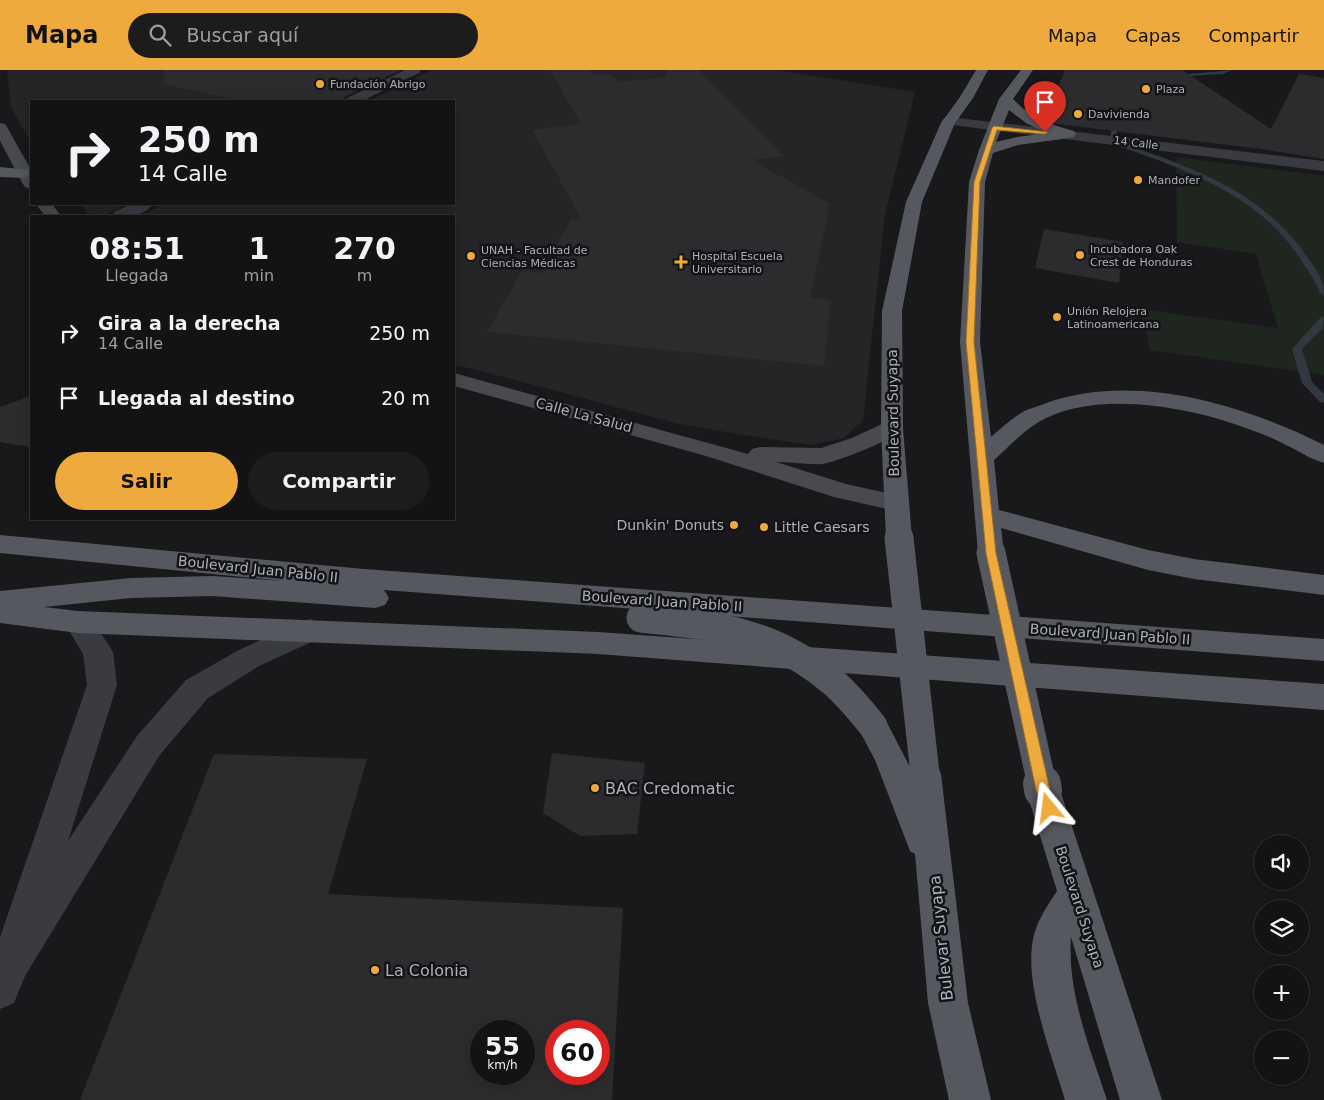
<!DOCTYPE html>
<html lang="es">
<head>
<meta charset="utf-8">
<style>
  body { margin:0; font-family:"DejaVu Sans",sans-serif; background:#1c1c1d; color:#f1f3f6; height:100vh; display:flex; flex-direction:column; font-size:19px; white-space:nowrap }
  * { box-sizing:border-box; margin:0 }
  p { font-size:16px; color:#9d9ea0 }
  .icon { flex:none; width:28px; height:28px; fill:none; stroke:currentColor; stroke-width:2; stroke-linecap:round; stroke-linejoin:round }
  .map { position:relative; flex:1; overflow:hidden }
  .side { position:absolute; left:30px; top:145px; width:425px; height:305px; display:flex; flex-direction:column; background:#131314; border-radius:0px; box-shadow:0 2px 12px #0003,0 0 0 1px #323234 }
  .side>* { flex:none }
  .hud { position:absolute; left:30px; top:30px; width:425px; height:105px; border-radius:0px; box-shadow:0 2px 12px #0003,0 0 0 1px #323234; background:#131314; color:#f1f3f6; overflow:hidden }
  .buttons { position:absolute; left:1254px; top:765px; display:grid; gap:10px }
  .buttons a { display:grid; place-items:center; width:55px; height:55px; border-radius:50%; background:#131314; box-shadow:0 2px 12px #0003,0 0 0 1px #323234; font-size:25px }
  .speed { position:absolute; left:470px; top:950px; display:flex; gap:10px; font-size:25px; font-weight:700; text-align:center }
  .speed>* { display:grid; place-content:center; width:65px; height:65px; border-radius:50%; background:#131314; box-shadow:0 2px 12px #0003,0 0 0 1px #323234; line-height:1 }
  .speed small { font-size:12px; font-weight:400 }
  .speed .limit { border:8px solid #d22; background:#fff; color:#111 }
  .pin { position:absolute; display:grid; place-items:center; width:42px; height:42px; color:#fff; margin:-51px -21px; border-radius:50% 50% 50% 0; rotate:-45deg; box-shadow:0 0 5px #0007 }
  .pin .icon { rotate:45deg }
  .me { position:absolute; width:55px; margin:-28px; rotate:344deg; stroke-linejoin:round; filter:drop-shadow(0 0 4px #0008) }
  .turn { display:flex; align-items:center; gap:18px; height:105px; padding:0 25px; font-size:22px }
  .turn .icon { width:65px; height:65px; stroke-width:2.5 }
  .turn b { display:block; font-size:35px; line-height:42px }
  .eta { display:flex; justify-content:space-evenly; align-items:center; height:85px; text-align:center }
  .eta b { font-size:30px; font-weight:700; line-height:35px }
  .cta { display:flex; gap:10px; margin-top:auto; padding:10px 25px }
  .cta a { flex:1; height:58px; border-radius:30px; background:#efaa3d; color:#111; font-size:20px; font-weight:700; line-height:58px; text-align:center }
  .cta a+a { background:#1c1c1d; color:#f1f3f6 }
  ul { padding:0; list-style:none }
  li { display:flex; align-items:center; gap:15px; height:65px; padding:0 25px }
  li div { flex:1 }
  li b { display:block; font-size:19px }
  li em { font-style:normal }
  header { display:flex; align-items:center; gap:30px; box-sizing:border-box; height:70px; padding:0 25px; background:#efaa3d; color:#111 }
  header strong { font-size:24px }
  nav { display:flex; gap:28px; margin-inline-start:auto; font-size:18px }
  .search { width:350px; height:45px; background:#1c1c1d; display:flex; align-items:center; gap:12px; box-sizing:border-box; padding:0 18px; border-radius:28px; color:#9d9ea0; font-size:19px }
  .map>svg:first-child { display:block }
  .built { fill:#252528 }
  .green { fill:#1f2620 }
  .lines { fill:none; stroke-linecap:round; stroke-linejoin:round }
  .stream { fill:#2f393f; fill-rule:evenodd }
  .building { fill:#2c2c2f; fill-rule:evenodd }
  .minor { fill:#3a3b40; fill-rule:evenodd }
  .secondary { fill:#484a50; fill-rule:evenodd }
  .primary { fill:#56585f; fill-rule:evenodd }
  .primary-bridge-far1 { stroke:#56585f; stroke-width:29 }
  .primary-bridge { stroke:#56585f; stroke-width:38 }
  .route { fill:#efaa3d; stroke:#9b6e28 }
  .poi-dot { fill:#efaa3d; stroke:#141416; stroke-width:2 }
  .labels { text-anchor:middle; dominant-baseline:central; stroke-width:5; stroke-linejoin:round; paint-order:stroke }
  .far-poi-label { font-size:11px; fill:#acb1ba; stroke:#141416; text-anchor:start }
  .far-street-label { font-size:11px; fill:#acb1ba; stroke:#141416 }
  .street-label { font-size:14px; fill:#acb1ba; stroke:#141416 }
  .poi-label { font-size:14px; fill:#acb1ba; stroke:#141416; text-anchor:end }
  .near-poi-label { font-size:16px; fill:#acb1ba; stroke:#141416; text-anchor:start }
  .near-street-label { font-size:16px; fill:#acb1ba; stroke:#141416 }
</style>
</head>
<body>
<header>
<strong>Mapa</strong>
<div class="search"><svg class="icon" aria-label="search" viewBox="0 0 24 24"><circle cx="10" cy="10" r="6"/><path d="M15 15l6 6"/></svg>Buscar aquí</div>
<nav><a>Mapa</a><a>Capas</a><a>Compartir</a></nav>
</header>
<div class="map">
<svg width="1324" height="1030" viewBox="0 0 1324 1030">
  <rect width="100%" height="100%" fill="#19191b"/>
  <g class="built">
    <polygon points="7,0 297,0 231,28 242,31 31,31 31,73 11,37"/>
    <polygon points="432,0 777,0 915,22 885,144 863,350 844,368 812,375 737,364 675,353 489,303 454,295 454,146 140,146 164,134 454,134 454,31 369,31"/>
    <polygon points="79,134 128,134 102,146 91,146"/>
  </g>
  <polygon class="green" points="1176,87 1324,106 1324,305 1150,280 1140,239 1278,258 1256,184 1177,172"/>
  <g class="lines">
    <g class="stream">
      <polygon points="1232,0 1223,4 1189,6 1195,11 1192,13 1180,5"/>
      <path d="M1127,51l3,2 -1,1 -11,4 -2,11 4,4c71,23 145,50 188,115 9,13 16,21 16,38l-4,-3c-4,-11 -11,-21 -17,-30 -41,-67 -116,-93 -187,-118l-6,-6 2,-12z"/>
      <polygon points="1324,246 1323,258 1302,279 1312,312 1324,324 1324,333 1320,332 1302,313 1292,279 1321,247"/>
    </g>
  </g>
  <g class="building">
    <polygon points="165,0 401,0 346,26 341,31 242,31 163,14"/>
    <polygon points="550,0 589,0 593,5 611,4 618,12 666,7 667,0 698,0 784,86 752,90 830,134 810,228 831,230 824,296 487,262 522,201 542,203 571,148 582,150 532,60 581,54"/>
    <polygon points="1065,0 1182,0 1271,59 1299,4 1324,8 1324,89 1261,79 1058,54 1054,53 1060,32 1052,31"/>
    <polygon points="1044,159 1123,172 1119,213 1035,198"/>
    <polygon points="31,326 31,377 0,372 0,337"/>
    <polygon points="552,683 645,693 637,764 580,766 543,743"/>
    <path d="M214,684l153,5 -39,135 295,14 -11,192h-532zM481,961h43v43h-43zM556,961h43v43h-43z"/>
  </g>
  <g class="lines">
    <g class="minor">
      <polygon points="405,0 421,0 419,3 362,31 345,31 347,28"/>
      <polygon points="949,47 1324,91 1324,101 944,54 942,51 944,48"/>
      <path d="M132,134h21c-9,13 -28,13 -41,12l2,-4z"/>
      <polygon points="78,541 88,544 108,574 113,582 117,615 68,771 137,666 186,610 239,580 300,552 310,549 320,552 324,560 320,568 259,596 208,628 159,686 25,906 14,933 0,939 0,867 87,615 83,584 64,552 68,544"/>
    </g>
    <g class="secondary">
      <polygon points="0,53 5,54 7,57 31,100 31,119 25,117 23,114 0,71"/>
      <polygon points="36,134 52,134 61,146 45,146"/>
      <path d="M454,303l294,81 4,-5 8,-2 61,1 31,-10 32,-15 8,-2 8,2 3,5c-7,11 -66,34 -81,36 -15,1 -31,-2 -46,-2l70,22 59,13 4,6 -4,6 -9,2 -62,-14 -128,-41 -252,-70z"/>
    </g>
    <g class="primary">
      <polygon points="976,0 988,0 973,28 955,53 922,132 902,241 903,358 912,468 908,474 899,477 890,474 886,468 881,358 882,241 906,132 941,53 960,27"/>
      <path d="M1021,0h12l-20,29c16,18 39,26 61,32l2,3 -2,3 -5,1 -51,7 -25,8 -8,29 -5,160 11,95c9,-8 19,-17 30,-24 8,-5 19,-7 28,-11 87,-30 196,3 275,43v18c-14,-4 -25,-12 -38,-18 -11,-6 -23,-11 -35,-15 -58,-23 -158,-42 -214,-7 -16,10 -29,25 -43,37l5,50 149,40 46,9 130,16v20l-130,-16 -46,-9 -147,-42 3,25 -4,7 -9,2 -9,-2 -4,-7 -18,-211 9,-160 10,-32 20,-51zM1009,40l17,13 21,10 -30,4 -21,5z"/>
      <polygon points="0,97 30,100 31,104 24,108 0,107"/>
      <polygon points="0,465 364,499 1324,569 1324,591 384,520 389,528 385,535 375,538 212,526 131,528 44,537 78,541 598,562 1324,614 1324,640 598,584 78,563 0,553 0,521 131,508 212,506 285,511 0,483"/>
      <polygon points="873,643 884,647 911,699 913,694 925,690 937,694 941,704 968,933 991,1030 949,1030 928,933 915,784 910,781 875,690 857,656 862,647"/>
      <path d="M1043,705l12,5 5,10 102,310h-42l-49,-163c-4,56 19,111 36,163h-42c-13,-44 -43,-120 -31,-165 4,-16 14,-30 23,-44l-31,-101 5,-10z"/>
    </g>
    <g class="primary-bridge-far1">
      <polyline points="899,468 925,704"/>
      <polyline points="991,483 1042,715"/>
      <path d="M641,548c76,8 133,13 193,65 15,13 27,28 39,43"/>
    </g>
    <polyline class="primary-bridge" points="1042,714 1043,720"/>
  </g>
  <polygon class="route" points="994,56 1048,62 1045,64 997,60 980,112 974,272 996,483 1050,720 1056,738 1054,742 1049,744 1044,742 1036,720 986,483 966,272 974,112 992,58"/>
  <g class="poi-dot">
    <circle cx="320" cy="14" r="5"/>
    <circle cx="1146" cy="19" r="5"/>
    <circle cx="1078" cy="44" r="5"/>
    <circle cx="1138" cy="110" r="5"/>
    <circle cx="1080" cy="185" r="5"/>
    <circle cx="471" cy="186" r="5"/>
    <path d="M678.5 184.5h5v5h5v5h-5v5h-5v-5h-5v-5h5z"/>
    <circle cx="1057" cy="247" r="5"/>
    <circle cx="734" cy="455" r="5"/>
    <circle cx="764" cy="457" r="5"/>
    <circle cx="595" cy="718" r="5"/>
    <circle cx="375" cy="900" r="5"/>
  </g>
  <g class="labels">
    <g class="far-poi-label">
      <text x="330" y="14">Fundación Abrigo</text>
      <text x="1156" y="19">Plaza</text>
      <text x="1088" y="44">Davivienda</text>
      <text x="1148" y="110">Mandofer</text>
      <text x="1090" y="179">Incubadora Oak<tspan x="1090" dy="13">Crest de Honduras</tspan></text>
      <text x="481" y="180">UNAH - Facultad de<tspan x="481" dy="13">Ciencias Médicas</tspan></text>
      <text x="692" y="186">Hospital Escuela<tspan x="692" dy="13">Universitario</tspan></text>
      <text x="1067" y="241">Unión Relojera<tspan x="1067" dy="13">Latinoamericana</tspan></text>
    </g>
    <g class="far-street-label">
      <text transform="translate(1136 73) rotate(7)">14 Calle</text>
    </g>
    <g class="street-label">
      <text transform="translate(893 343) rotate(-91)">Boulevard Suyapa</text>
      <text transform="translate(584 345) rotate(15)">Calle La Salud</text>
      <text transform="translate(258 499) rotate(6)">Boulevard Juan Pablo II</text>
      <text transform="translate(662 531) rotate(4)">Boulevard Juan Pablo II</text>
      <text transform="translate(1110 564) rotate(4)">Boulevard Juan Pablo II</text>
      <text transform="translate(1080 837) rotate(72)">Boulevard Suyapa</text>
    </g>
    <g class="poi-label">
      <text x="724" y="455">Dunkin' Donuts</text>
      <text x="774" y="457" text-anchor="start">Little Caesars</text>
    </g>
    <g class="near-poi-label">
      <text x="605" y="718">BAC Credomatic</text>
      <text x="385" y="900">La Colonia</text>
    </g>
    <g class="near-street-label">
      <text transform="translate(941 868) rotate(-96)">Bulevar Suyapa</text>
    </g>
  </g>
</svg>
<div class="buttons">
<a><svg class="icon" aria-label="sound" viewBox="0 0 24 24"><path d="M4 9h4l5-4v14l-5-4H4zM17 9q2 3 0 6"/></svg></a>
<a><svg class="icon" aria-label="layers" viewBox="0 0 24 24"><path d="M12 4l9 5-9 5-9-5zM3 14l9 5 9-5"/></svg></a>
<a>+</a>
<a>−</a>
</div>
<div class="speed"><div>55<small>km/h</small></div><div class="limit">60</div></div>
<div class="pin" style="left:1045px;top:62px;background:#d93025"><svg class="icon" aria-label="arrive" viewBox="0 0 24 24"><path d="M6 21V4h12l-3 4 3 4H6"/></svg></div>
<svg class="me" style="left:1049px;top:738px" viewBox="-20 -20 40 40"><path d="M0-17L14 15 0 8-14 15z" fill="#efaa3d" stroke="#fff" stroke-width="4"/></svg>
<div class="hud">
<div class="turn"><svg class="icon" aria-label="right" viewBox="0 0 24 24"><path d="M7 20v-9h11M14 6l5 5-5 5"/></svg><div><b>250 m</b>14 Calle</div></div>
</div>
<section class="side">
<div class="eta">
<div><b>08:51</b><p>Llegada</p></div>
<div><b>1</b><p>min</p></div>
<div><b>270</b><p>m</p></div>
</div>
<ul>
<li><svg class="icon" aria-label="right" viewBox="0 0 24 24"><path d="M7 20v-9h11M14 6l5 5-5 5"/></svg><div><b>Gira a la derecha</b><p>14 Calle</p></div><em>250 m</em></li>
<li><svg class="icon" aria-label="arrive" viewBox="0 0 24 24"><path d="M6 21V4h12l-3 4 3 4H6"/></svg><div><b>Llegada al destino</b></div><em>20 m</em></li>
</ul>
<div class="cta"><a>Salir</a><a>Compartir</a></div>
</section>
</div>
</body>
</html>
